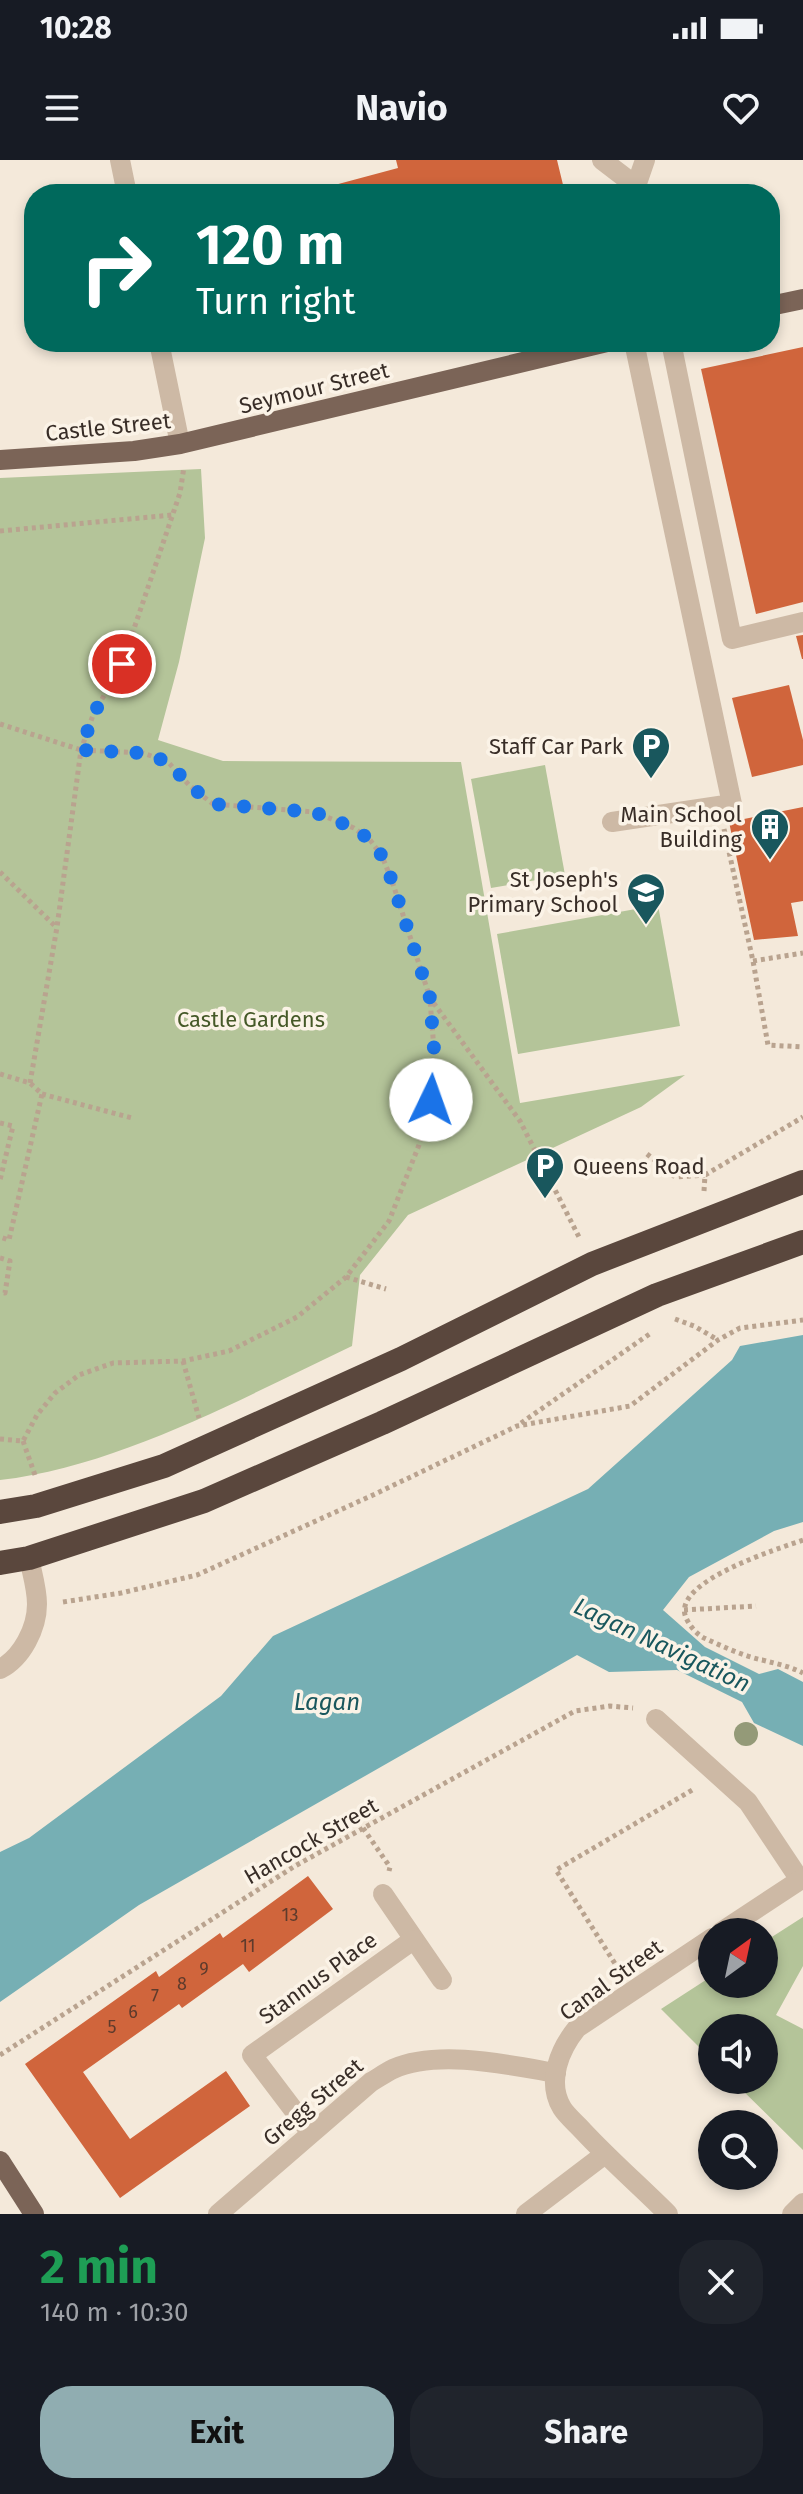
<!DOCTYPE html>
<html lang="en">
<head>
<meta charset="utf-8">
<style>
  body { margin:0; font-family:"Fira Sans",sans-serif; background:#20242c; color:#f1f3f6; height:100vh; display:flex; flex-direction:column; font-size:30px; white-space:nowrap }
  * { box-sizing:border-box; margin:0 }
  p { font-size:26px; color:#9ea1a6 }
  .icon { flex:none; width:44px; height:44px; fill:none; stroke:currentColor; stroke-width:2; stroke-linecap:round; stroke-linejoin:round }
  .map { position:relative; height:2054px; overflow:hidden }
  .drawer { display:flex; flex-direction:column; background:#171b24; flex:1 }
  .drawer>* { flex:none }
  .banner { position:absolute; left:24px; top:24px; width:756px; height:168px; border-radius:32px; box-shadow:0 4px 12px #0003; background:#00695c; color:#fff; overflow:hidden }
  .needle { width:52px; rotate:33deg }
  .buttons { position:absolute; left:698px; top:1758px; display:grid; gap:16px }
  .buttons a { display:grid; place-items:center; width:80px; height:80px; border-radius:50%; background:#171b24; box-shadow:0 4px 12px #0003; font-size:40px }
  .pin { position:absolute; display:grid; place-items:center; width:68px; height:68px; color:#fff; margin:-34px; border:4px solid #fff; border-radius:50%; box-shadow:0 2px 8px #0007 }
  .me { position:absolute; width:88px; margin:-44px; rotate:3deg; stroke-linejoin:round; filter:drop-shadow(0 0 6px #0008) }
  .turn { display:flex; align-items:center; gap:28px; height:168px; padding:0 40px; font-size:36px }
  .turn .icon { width:104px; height:104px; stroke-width:2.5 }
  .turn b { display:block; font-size:56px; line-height:68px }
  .round { display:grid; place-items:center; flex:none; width:84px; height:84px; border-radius:32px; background:#20242c }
  .head { display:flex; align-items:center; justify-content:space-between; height:136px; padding:0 40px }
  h1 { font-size:48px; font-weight:700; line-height:60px; color:#1e9e55 }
  .cta { display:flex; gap:16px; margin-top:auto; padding:16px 40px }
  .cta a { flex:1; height:92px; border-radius:32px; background:#90adb1; color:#111; font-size:32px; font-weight:700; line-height:92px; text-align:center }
  .cta a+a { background:#20242c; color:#f1f3f6 }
  .status { display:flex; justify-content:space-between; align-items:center; height:56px; padding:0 40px; background:#171b24; direction:ltr }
  .status svg { height:22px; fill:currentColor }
  header { display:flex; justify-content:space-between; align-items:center; height:104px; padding:0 40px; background:#171b24; font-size:36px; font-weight:700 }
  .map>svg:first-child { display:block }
  .green { fill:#b4c499 }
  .water { fill:#76afb4 }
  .building { fill:#d0653c }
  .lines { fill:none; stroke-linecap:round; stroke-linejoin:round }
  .path { stroke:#b9a38f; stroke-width:5; stroke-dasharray:4 4; stroke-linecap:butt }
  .minor { stroke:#cdb9a5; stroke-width:20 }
  .major { stroke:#7b6457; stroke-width:20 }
  .highway { stroke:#5a473d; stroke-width:24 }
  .tree { fill:#949a78 }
  .route { stroke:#1a73e8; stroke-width:14; stroke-dasharray:0 25.2 }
  .labels { text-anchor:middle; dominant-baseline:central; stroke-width:7; stroke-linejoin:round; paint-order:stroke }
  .number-label { font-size:18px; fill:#5e3b2c }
  .street-label { font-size:22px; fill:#382d27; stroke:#fbf3e7 }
  .poi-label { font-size:22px; fill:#382d27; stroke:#fbf3e7; text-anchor:end }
  .park-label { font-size:22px; fill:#455928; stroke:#fbf3e7 }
  .water-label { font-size:24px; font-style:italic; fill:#19575d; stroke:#fbf3e7 }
</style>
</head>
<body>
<div class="status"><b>10:28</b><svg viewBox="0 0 49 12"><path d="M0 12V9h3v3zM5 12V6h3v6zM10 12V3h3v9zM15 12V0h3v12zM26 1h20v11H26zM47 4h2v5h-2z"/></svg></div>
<header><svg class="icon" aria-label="menu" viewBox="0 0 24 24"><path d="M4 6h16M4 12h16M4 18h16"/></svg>Navio<svg class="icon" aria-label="heart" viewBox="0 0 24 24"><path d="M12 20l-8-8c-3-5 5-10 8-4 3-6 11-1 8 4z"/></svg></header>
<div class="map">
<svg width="803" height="2054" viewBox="0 0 803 2054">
  <rect width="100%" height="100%" fill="#f4e9da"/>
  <g class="green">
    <path d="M201,309l4,69 -26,124 -21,78 65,21 238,1 59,341 165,-28 -44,32 -233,108 -48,60 -8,71c-108,51 -232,120 -352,134v-1002z"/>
    <polygon points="545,605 565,715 491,728 471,619"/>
    <polygon points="658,745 680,866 518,894 497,774"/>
    <polygon points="803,1757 803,1806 776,1855 803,1869 803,1990 732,1920 764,1920 764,1868 712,1868 712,1900 661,1849 712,1816 712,1824 764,1824 764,1782"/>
  </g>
  <polygon class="water" points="803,1175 803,1362 774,1371 689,1417 663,1450 705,1487 759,1514 778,1509 803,1522 803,1586 754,1563 742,1542 677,1510 609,1512 577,1495 139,1745 0,1842 0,1692 29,1678 221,1536 273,1476 588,1329 732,1200 740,1186"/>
  <g class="building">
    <polygon points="396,0 557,0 565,33 301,34 398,8"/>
    <polygon points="803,187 803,442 756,454 701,209"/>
    <polygon points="803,475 803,499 802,499 796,476"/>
    <polygon points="789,525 803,580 803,605 752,617 732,538"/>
    <polygon points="803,647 803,741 791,743 798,776 754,780 729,662"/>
    <polygon points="308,1716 333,1749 249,1812 243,1804 182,1848 179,1844 83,1912 130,1979 226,1911 250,1946 120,2038 25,1904 156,1811 159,1817 220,1773 223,1778"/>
  </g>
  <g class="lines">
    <g class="path">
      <polyline points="0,371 172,355"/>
      <polyline points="0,564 81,590 143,593 168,602 190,626 213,644 314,652 354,668 370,680 382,696 392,721 430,838 520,961 580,1079"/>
      <polyline points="724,669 753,801 768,885 803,887"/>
      <polyline points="0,712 56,767"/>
      <polyline points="753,801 803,793"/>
      <polyline points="0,914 30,923 42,934 9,1080 0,1077"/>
      <polyline points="30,923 57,767 81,590 93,555 122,504 180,333 184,307"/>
      <polyline points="42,934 132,958"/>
      <polyline points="0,963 13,966 0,1020"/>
      <polyline points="647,994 675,1017 705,1015"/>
      <polyline points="704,1031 705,1015 803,957"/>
      <polyline points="0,1098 10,1101 5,1133 0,1132"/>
      <polyline points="346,1117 386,1129"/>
      <polyline points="675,1159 694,1166 718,1180"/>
      <polyline points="183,1201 199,1258"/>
      <polyline points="521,1263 651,1173"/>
      <polyline points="0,1279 23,1281 37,1255 55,1233 79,1215 113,1203 183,1201 229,1191 297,1157 346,1117 389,1061 419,985 431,940 434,889 430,840"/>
      <polyline points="23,1281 36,1318"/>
      <path d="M803,1380c-25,9 -127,40 -118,75 3,9 11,19 19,23 18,8 39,18 58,22 15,4 27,6 41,13"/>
      <polyline points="63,1442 121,1433 197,1415 373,1335 517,1266 630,1246 718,1180 740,1168 803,1160"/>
      <polyline points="684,1450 756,1446"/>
      <polyline points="363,1668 390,1707 389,1711"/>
      <polyline points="619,1810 556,1710 694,1629"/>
      <polyline points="0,1895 295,1706 575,1551 610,1546 633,1548"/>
    </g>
    <g class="minor">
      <polyline points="120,0 127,34"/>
      <polyline points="602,0 636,26 645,0"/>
      <polyline points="159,182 180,284"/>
      <polyline points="671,182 732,479 803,462"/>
      <polyline points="612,662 732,644 634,182"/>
      <path d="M0,1509c22,-11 37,-41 37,-65 0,-15 -5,-31 -8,-46"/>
      <polyline points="656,1559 748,1642 800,1720"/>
      <polyline points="383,1734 442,1820"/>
      <polyline points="721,1772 803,1718"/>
      <polyline points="311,1973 252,1895 413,1780"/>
      <path d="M218,2054l153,-132c7,-4 14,-9 22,-13 45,-20 116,-4 163,4"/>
      <polyline points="526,2054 605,1994"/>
      <path d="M668,2054c-28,-28 -58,-54 -85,-83 -6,-7 -16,-15 -21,-23 -16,-27 -2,-59 15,-80l135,-90"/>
      <polyline points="792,2054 803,2043"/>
    </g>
    <g class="major">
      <polyline points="770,146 803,139"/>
      <polyline points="0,300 134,291 180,284 607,182"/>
      <polyline points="0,2001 34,2054"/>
    </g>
    <g class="highway">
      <polyline points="0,1352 36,1346 164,1306 401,1199 592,1104 803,1022"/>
      <polyline points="0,1403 29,1398 204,1341 382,1263 657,1135 803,1082"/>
    </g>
  </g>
  <circle class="tree" cx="746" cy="1574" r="12"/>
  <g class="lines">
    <polyline class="route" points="122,504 93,555 81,590 143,593 168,602 190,626 213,644 314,652 354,668 370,680 382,696 392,721 430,838 434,889 431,940"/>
  </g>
  <defs>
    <symbol id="parking-pin" viewBox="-11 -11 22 30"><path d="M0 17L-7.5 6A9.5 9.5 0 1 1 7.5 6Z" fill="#19575d" stroke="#fbf3e7"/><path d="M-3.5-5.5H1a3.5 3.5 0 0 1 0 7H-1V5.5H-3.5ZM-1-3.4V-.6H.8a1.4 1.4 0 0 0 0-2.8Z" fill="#fff"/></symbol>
    <symbol id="building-pin" viewBox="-11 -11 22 30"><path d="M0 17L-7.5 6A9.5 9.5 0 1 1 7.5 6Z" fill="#19575d" stroke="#fbf3e7"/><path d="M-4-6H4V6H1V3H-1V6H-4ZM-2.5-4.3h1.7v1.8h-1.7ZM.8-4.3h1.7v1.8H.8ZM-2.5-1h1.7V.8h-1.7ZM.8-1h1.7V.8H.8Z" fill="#fff"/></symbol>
    <symbol id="school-pin" viewBox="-11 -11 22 30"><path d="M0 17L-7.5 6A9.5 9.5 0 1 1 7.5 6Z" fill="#19575d" stroke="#fbf3e7"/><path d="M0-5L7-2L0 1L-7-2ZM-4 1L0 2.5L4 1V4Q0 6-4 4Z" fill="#fff"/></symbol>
  </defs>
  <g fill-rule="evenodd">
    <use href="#parking-pin" x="629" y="564" width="44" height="60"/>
    <use href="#building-pin" x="748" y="645" width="44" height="60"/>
    <use href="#school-pin" x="624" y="710" width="44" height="60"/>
    <use href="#parking-pin" x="523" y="984" width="44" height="60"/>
  </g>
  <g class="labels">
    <g class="number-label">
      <text x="290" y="1755">13</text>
      <text x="248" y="1786">11</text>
      <text x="204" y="1809">9</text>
      <text x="182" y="1824">8</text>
      <text x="155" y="1836">7</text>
      <text x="133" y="1852">6</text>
      <text x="112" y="1867">5</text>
    </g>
    <g class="street-label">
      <text transform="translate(314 228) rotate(-14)">Seymour Street</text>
      <text transform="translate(108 267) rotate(-6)">Castle Street</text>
      <text transform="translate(311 1681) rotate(-30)">Hancock Street</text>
      <text transform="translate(318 1818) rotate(-36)">Stannus Place</text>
      <text transform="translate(611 1820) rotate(-36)">Canal Street</text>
      <text transform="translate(313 1942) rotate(-40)">Gregg Street</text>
    </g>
    <g class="poi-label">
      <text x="623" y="586">Staff Car Park</text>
      <text x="742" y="654">Main School<tspan x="742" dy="25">Building</tspan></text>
      <text x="618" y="719">St Joseph's<tspan x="618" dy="25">Primary School</tspan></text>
      <text x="573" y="1006" text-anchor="start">Queens Road</text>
    </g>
    <g class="park-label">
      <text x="251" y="859">Castle Gardens</text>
    </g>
    <g class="water-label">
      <text transform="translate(662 1485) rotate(25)">Lagan Navigation</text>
      <text x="327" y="1542">Lagan</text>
    </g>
  </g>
</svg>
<div class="buttons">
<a><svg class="needle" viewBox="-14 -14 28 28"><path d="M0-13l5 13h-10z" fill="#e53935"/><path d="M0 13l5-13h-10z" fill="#9ea1a6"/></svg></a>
<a><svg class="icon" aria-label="sound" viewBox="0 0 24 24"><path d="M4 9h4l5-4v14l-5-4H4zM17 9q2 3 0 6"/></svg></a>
<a><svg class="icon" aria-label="search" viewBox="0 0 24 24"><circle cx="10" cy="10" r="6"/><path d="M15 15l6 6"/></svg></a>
</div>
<div class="pin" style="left:122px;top:504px;background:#d93025"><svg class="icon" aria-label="arrive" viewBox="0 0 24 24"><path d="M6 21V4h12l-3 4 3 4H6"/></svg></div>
<svg class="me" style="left:431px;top:940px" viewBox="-20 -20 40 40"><circle r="19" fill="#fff"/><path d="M0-13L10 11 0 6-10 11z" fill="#1a73e8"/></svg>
<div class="banner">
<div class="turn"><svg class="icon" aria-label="right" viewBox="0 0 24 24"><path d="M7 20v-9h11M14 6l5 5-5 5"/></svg><div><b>120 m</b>Turn right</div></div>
</div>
</div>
<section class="drawer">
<div class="head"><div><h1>2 min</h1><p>140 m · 10:30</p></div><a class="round"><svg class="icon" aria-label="close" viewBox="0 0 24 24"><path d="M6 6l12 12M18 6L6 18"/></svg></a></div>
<div class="cta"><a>Exit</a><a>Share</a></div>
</section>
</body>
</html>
